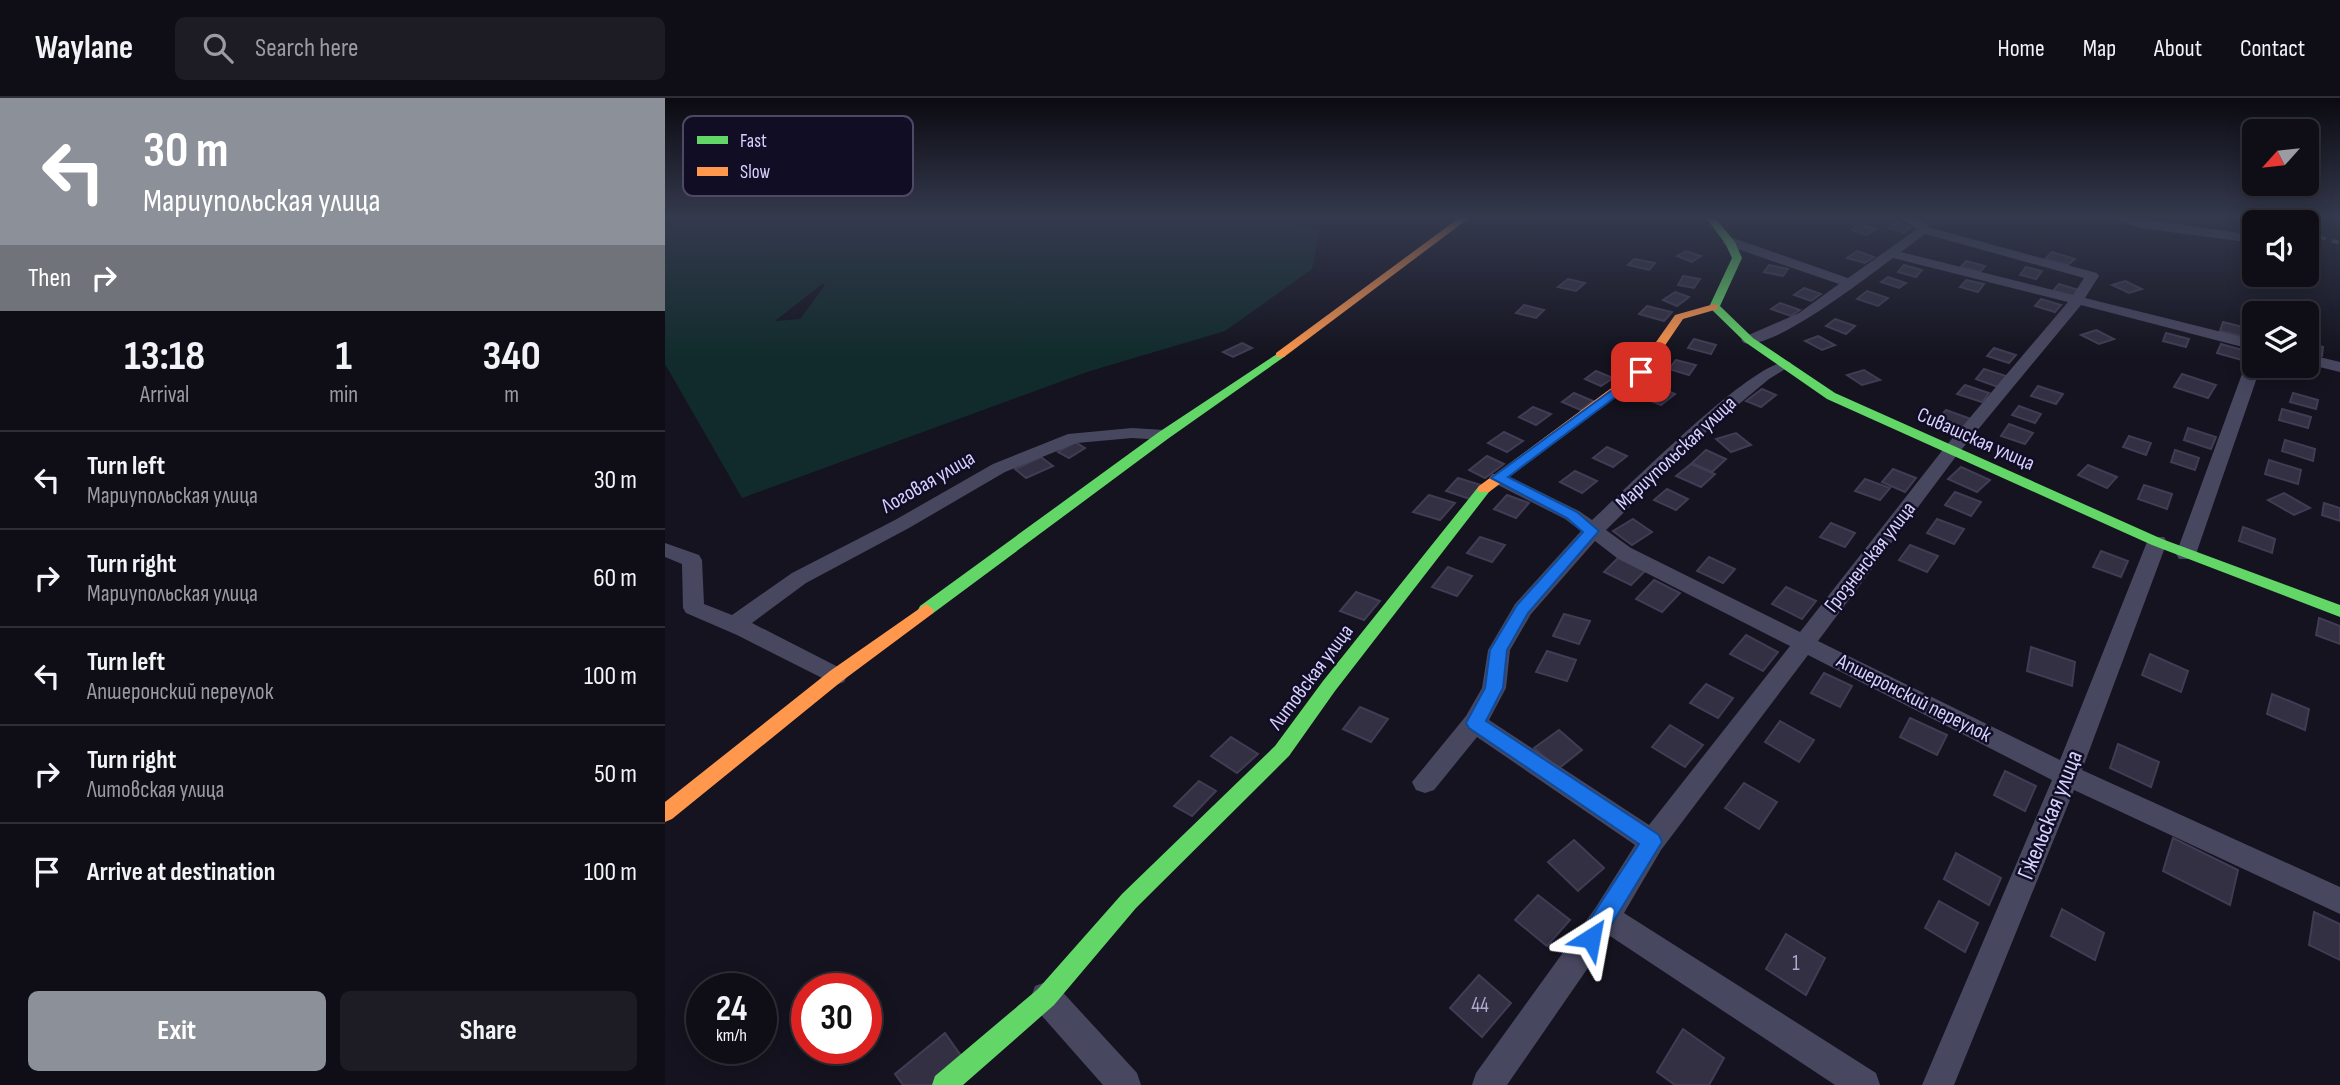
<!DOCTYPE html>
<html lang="en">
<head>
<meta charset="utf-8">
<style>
  body { margin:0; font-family:"Sofia Sans Condensed",sans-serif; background:#1d1c24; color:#f1f3f6; height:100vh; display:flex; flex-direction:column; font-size:26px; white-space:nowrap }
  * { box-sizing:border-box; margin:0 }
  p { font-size:23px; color:#9b9ca1 }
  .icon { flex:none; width:38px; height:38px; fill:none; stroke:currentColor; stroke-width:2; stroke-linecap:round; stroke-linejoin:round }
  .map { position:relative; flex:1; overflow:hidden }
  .sheet { display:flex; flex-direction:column; background:#0f0e17; width:665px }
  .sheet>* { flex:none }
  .hud { background:#8c9099; color:#fff; overflow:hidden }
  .needle { width:46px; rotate:243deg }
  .buttons { position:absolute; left:1577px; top:21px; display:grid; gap:14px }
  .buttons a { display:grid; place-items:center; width:77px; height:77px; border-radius:10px; background:#0f0e17; box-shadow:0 4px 18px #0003,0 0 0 2px #2f2e36; font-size:35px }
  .speed { position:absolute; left:21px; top:875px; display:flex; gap:14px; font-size:35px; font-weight:700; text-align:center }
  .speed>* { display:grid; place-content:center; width:91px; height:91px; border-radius:50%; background:#0f0e17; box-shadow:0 4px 18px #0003,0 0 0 2px #2f2e36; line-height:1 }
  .speed small { font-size:18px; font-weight:400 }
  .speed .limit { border:10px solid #d22; background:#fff; color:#111 }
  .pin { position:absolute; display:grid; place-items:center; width:60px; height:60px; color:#fff; margin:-30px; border-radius:14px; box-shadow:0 4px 10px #0006 }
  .me { position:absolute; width:77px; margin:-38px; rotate:34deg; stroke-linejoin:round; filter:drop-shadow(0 0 5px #0008) }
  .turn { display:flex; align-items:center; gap:24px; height:147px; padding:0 28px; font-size:32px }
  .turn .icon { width:91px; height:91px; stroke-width:2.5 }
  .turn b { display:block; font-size:49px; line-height:60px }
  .then { display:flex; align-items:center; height:66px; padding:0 28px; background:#0003; gap:14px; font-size:26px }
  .eta { display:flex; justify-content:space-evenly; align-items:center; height:119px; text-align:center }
  .eta b { font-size:42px; font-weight:700; line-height:49px }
  .action { display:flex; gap:14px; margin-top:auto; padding:14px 28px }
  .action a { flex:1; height:80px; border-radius:10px; background:#8c9099; color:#fff; font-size:28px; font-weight:700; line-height:80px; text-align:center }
  .action a+a { background:#1d1c24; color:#f1f3f6 }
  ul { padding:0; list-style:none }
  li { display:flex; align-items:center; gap:21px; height:98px; padding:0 28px; border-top:2px solid #2f2e36 }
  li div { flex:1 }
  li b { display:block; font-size:26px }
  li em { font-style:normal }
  header { display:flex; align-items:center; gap:42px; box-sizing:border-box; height:98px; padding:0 35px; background:#0f0e17; border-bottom:2px solid #2f2e36 }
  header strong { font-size:33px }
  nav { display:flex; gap:38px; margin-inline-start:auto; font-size:24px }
  .search { width:490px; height:63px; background:#1d1c24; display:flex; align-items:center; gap:18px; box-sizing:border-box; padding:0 24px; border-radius:10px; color:#9b9ca1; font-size:26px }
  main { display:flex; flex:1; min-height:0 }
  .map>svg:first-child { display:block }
  .green { fill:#112b2c; fill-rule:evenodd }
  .building { fill:#323042; stroke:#413c54; stroke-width:2 }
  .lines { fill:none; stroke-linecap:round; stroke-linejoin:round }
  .street { fill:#484760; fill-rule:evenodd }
  .fast { fill:#63d668; fill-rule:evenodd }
  .slow { fill:#ff974d; fill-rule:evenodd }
  .rail { stroke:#41576a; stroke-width:3.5; stroke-dasharray:7 6; stroke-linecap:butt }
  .route { fill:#1a73e8; stroke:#114b97; stroke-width:2 }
  .labels { text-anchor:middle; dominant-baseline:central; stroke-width:5; stroke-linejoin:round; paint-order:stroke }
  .street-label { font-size:21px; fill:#d6d1ff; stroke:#110d25 }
  .near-number-label { font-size:21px; fill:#ada9d0 }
  .near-street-label { font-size:24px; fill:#d6d1ff; stroke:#110d25 }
  .key { fill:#110d25; stroke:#4c4866; stroke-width:2 }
  .key-label { font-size:19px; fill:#d6d1ff }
</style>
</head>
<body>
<header>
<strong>Waylane</strong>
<div class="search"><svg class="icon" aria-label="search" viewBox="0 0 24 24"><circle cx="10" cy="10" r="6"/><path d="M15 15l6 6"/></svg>Search here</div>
<nav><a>Home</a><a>Map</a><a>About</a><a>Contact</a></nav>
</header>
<main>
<section class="sheet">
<div class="hud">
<div class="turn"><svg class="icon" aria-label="left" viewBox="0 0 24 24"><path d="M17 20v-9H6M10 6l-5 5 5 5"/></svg><div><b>30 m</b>Мариупольская улица</div></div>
<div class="then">Then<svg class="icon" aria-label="right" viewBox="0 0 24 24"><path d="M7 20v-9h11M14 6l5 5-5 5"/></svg></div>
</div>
<div class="eta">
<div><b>13:18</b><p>Arrival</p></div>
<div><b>1</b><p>min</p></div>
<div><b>340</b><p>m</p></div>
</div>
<ul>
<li><svg class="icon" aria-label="left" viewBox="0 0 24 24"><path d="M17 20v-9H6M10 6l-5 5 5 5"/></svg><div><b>Turn left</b><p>Мариупольская улица</p></div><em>30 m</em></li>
<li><svg class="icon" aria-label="right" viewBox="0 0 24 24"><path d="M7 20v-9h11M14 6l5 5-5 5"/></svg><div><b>Turn right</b><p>Мариупольская улица</p></div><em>60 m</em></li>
<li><svg class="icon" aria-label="left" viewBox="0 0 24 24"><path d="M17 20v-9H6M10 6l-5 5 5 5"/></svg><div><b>Turn left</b><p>Апшеронский переулок</p></div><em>100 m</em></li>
<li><svg class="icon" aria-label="right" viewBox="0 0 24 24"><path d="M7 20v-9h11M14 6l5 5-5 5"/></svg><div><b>Turn right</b><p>Литовская улица</p></div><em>50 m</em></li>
<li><svg class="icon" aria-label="arrive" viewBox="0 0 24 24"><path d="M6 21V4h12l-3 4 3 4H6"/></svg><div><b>Arrive at destination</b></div><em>100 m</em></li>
</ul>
<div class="action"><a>Exit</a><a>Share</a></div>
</section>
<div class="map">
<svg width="1675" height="987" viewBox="0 0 1675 987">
  <rect width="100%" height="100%" fill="#14131f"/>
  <path class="green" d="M0,120h614l41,13 -8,38 -87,62 -138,41 -345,126 -77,-134zM157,186l3,1 -25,34 -25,2z"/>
  <g class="building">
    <polygon points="1231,125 1246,129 1239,135 1223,130"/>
    <polygon points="1194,126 1211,131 1202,137 1186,132"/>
    <polygon points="1021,153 1036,158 1027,164 1012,158"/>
    <polygon points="1192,153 1209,159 1200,165 1182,160"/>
    <polygon points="1387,154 1410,161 1403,167 1380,161"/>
    <polygon points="969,161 990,165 984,172 963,167"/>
    <polygon points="1301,163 1320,168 1315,174 1296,169"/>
    <polygon points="1104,167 1123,171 1118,178 1099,174"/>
    <polygon points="1239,167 1257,172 1251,179 1233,174"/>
    <polygon points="1361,169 1377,173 1371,181 1355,177"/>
    <polygon points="1018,178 1035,181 1029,190 1013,187"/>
    <polygon points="1223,179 1241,185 1234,190 1216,184"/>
    <polygon points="903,181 920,185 911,193 893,189"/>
    <polygon points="1301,182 1319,186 1313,194 1295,189"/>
    <polygon points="1460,183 1477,191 1464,195 1447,187"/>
    <polygon points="1394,186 1414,192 1409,199 1388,193"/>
    <polygon points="1139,190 1156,196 1146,203 1129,197"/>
    <polygon points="1202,193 1223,200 1213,208 1192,201"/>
    <polygon points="1010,194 1024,199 1012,208 998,202"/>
    <polygon points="1376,201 1396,207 1390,214 1370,208"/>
    <polygon points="1115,205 1135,212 1126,218 1106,211"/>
    <polygon points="859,207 879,212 871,220 851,215"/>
    <polygon points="982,208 1007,214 999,223 974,216"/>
    <polygon points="1170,221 1190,228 1181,236 1161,228"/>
    <polygon points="1558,224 1582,230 1580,239 1555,233"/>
    <polygon points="1431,232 1449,241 1434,246 1416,237"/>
    <polygon points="1501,235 1524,241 1521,249 1498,243"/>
    <polygon points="1153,238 1170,247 1157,252 1140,243"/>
    <polygon points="1029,241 1051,247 1046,256 1023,250"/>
    <polygon points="577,245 587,250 568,259 558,254"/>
    <polygon points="1642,245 1658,249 1657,258 1642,254"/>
    <polygon points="1556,246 1581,253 1577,262 1552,255"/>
    <polygon points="1329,250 1351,257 1344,265 1322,258"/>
    <polygon points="957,253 977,258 969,269 948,264"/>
    <polygon points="1011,262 1031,267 1024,277 1004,271"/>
    <polygon points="1319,271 1341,278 1333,289 1311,281"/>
    <polygon points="1199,272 1215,282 1197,287 1182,277"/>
    <polygon points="931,273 948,280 936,288 920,281"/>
    <polygon points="1517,276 1551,287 1543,300 1509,289"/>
    <polygon points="1300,287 1324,295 1317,304 1292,296"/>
    <polygon points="990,288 1010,296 996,307 976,299"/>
    <polygon points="1373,288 1398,296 1391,306 1366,298"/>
    <polygon points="1097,291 1111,297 1096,309 1081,303"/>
    <polygon points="909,295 928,303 916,312 897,304"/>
    <polygon points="1628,295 1653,302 1651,311 1625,304"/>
    <polygon points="1354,308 1376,316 1370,325 1347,317"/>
    <polygon points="868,309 886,316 871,327 854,319"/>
    <polygon points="1617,311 1646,319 1643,330 1614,322"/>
    <polygon points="1281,312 1306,321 1297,332 1271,323"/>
    <polygon points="1344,326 1368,335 1360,346 1336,338"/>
    <polygon points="1523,330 1551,339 1546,351 1519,342"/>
    <polygon points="839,334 858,343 842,354 823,345"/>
    <polygon points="1071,335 1086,347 1066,354 1051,341"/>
    <polygon points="1464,338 1486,345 1481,357 1458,349"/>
    <polygon points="1620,342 1650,351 1648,363 1617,353"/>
    <polygon points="410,344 420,350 404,360 393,354"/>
    <polygon points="942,349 962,358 948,369 928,360"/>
    <polygon points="1041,352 1061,361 1047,374 1027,365"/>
    <polygon points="1510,352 1534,360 1530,372 1506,364"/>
    <polygon points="822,358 839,366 820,380 804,372"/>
    <polygon points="376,359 388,368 361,380 350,371"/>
    <polygon points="1604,362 1636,372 1633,386 1600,376"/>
    <polygon points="1026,366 1050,376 1036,389 1011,378"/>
    <polygon points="1423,367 1452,379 1442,390 1413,377"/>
    <polygon points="1296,369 1325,382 1312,394 1283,381"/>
    <polygon points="1228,371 1251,380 1240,394 1217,384"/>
    <polygon points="910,373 932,383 917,395 895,384"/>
    <polygon points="793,380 816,387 805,401 781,393"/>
    <polygon points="1200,381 1225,390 1215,402 1190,393"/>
    <polygon points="1479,387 1507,396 1502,411 1473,401"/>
    <polygon points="1002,391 1023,401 1011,412 989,402"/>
    <polygon points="1290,394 1316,404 1306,418 1280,407"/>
    <polygon points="1619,395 1645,410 1629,417 1603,402"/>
    <polygon points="764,397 790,405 775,422 748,414"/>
    <polygon points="842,397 864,405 851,420 829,411"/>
    <polygon points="1659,405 1675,410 1675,423 1657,417"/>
    <polygon points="968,421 987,434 967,447 948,433"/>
    <polygon points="1272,421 1299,431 1289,446 1262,435"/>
    <polygon points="1166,425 1190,435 1180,449 1155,439"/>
    <polygon points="1578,429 1610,441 1607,455 1574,443"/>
    <polygon points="815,439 840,447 827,464 802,455"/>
    <polygon points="1245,447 1273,458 1262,474 1234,462"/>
    <polygon points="1436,453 1463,463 1456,479 1428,469"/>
    <polygon points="1044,459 1070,471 1058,485 1032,473"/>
    <polygon points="953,460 980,473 966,487 939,474"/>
    <polygon points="783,469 807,478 792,498 767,489"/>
    <polygon points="989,482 1015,495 997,514 971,501"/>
    <polygon points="1121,489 1151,503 1137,521 1107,506"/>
    <polygon points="691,494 715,503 699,522 675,513"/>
    <polygon points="899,516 925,523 914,546 888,538"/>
    <polygon points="1654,520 1675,528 1675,546 1651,537"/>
    <polygon points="1081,537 1113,554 1098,573 1065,556"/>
    <polygon points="1366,549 1410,564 1407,588 1362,573"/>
    <polygon points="882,553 911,562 902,583 871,574"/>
    <polygon points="1485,556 1523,573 1516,594 1477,577"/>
    <polygon points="1159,575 1187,588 1175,609 1146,595"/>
    <polygon points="1041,586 1068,600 1053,620 1025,605"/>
    <polygon points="1607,596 1644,611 1640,632 1602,616"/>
    <polygon points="695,609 723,621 706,644 678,631"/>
    <polygon points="1245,620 1282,637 1272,657 1235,639"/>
    <polygon points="1115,623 1149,642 1134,664 1100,644"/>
    <polygon points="1005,627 1038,647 1020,669 987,649"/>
    <polygon points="894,632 917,652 893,671 869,650"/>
    <polygon points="566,639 593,656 572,675 546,658"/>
    <polygon points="1453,646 1494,664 1486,689 1445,670"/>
    <polygon points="1340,673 1371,688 1360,713 1329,697"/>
    <polygon points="534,683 551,693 527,718 509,708"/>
    <polygon points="1079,685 1112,704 1094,731 1060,710"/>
    <polygon points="1508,740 1573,772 1565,807 1498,773"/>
    <polygon points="909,742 939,770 913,793 883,764"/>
    <polygon points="1291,755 1336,780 1324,807 1279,781"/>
    <polygon points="873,797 905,822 882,848 850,822"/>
    <polygon points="1274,803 1313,825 1300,854 1260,830"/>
    <polygon points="1397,811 1439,835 1430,862 1386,838"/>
    <polygon points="1649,814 1675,826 1675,862 1644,847"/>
    <polygon points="1121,836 1160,860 1141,897 1101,871"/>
    <polygon points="814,877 846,905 817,939 785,910"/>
    <polygon points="1018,931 1059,960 1044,987 1010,987 992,974"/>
    <polygon points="280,935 302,966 277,987 238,987 230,976"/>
  </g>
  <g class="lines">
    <g class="street">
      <path d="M1234,120h16l16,10 166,45 2,3 -14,22 169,42v10l-173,-45 -124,150 -139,186 242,119 87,-218 3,-5h14l3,5 -85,228 258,117v27l-266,-124 -120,295h-32l130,-305 -244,-125 -147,195 -37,63 252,160 4,12h-45l-225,-149 -103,149h-35l4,-12 120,-166 39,-62 -158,-108 -43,53 -9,3 -9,-3 -4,-8 54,-66 16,-28 6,-38 27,-46 66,-73 -16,-12 -73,-37 -3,-4 3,-4h12l75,37 13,9c29,-26 166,-166 198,-158l2,3 -23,14 -61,51 -102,100 25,18 169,84 145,-185 123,-145 -175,-44c-26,19 -120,93 -149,85l-3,-3 3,-3 55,-24 40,-29 -116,-40v-6h10l115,40 69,-49zM1260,136l159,44 -11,17 -172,-43zM930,443l22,17 173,88 -141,179 -160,-105 17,-32 4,-38 21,-36z"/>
      <polygon points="1448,120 1469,120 1589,137 1589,145 1475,130"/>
      <polygon points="1642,256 1675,264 1675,274 1642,266"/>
      <polygon points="1589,260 1589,268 1596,268 1531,456 1528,461 1514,461 1511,456 1581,265"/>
      <polygon points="467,330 499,332 508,337 499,342 467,340 412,345 340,374 244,430 141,485 87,525 179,572 182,578 179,584 171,587 72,537 21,515 18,510 17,466 0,459 0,445 34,457 37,462 39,506 67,517 127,475 230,422 328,366 403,336"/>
      <polygon points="381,884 392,888 472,975 476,987 438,987 370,910 366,899 370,888"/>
    </g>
    <g class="fast">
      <polygon points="1041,120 1050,120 1070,144 1077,160 1055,208 1088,240 1170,295 1497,441 1675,507 1675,519 1487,447 1162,301 1080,244 1044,209 1067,160 1060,145"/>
      <polygon points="615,254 621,257 619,259 504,340 267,516 255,516 253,512 255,508 494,334"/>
      <polygon points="819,387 824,388 826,391 824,394 670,593 624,658 471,810 389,907 298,987 267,987 270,978 373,891 457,796 610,648 658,583 814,388"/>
    </g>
    <g class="slow">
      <polygon points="794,120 804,120 619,259 611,259 611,255"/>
      <polygon points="1049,206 1053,207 1053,211 1018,221 980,277 824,394 814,394 812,391 814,388 972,271 1010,217"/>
      <polygon points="261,506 269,512 267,516 177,583 7,721 0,724 0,704 165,573"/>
    </g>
    <g class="rail">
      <polyline points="1591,120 1605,124"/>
      <polyline points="1642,135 1675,145"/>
    </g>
  </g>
  <linearGradient id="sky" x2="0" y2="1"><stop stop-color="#0b0a11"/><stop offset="0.46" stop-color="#34394d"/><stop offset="1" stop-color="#34394d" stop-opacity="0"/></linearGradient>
  <rect width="1675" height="259" fill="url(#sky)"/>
  <polygon class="route" points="976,271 982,274 980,277 843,379 912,414 934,433 863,515 842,552 838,590 821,623 994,737 997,744 934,847 926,850 918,847 915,840 918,832 974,746 804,630 801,625 820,590 825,552 852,507 918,434 902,420 826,380"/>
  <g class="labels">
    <g class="street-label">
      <text transform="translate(1311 341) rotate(24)">Сивашская улица</text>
      <text transform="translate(1011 355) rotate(-43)">Мариупольская улица</text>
      <text transform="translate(263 384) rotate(-30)">Логовая улица</text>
      <text transform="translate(1205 459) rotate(-52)">Грозненская улица</text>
      <text transform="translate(646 579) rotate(-53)">Литовская улица</text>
      <text transform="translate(1249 600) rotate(27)">Апшеронский переулок</text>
    </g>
    <g class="near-number-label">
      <text x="1131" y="865">1</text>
      <text x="815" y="907">44</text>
    </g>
    <g class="near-street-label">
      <text transform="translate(1385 717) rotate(-68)">Гжельская улица</text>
    </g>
  </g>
  <rect x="18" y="18" width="230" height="80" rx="10" class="key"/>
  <rect x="32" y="38" width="31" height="8" fill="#63d668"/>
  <rect x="32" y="69" width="31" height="9" fill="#ff974d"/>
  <g class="key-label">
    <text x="75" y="49">Fast</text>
    <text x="75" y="80">Slow</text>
  </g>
</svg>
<div class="buttons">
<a><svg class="needle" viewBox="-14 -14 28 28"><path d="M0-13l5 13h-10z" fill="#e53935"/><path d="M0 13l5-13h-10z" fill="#9b9ca1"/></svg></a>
<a><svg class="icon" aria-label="sound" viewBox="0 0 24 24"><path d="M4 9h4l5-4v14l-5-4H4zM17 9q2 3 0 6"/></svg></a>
<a><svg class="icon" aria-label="layers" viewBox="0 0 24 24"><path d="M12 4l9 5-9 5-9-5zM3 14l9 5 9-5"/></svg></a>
</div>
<div class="speed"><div>24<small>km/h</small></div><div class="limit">30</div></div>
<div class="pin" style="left:976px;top:274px;background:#d93025"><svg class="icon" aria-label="arrive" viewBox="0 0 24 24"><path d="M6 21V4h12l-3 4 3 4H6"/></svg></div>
<svg class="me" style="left:926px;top:840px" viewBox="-20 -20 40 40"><path d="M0-17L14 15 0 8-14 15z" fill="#1a73e8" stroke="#fff" stroke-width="4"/></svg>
</div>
</main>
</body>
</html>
